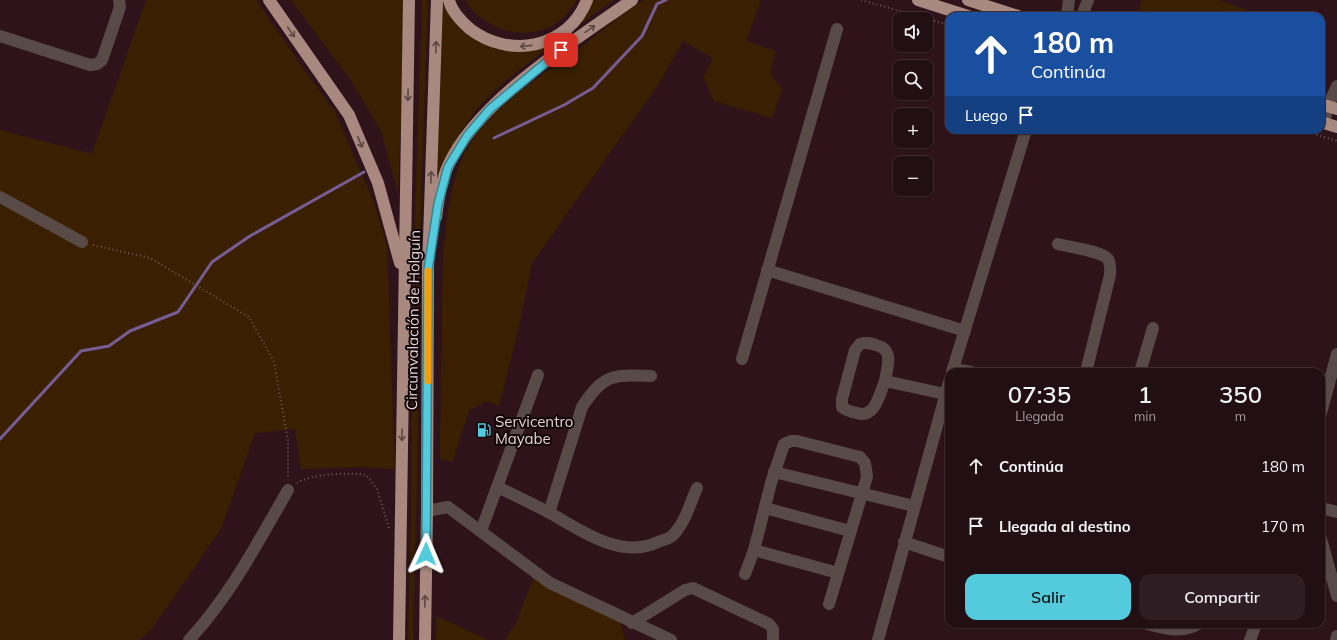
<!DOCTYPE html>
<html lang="es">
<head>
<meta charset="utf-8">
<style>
  body { margin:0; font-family:Mulish,sans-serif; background:#2e1d22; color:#f1f3f6; height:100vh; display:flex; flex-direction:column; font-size:15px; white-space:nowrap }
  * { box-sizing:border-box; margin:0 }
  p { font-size:13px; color:#a29ca0 }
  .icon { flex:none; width:22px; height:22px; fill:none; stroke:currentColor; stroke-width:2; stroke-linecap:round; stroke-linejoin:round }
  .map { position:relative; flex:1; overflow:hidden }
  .details { position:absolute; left:945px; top:368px; width:380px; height:260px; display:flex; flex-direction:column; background:#220f14; border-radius:12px; box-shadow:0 1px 3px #0004,0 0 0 1px #3f2f34 }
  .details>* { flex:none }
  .banner { position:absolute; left:945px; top:12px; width:380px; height:122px; border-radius:12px; box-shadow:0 1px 3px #0004,0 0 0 1px #3f2f34; background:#1a4fa0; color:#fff; overflow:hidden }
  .buttons { position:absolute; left:893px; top:12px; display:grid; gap:8px }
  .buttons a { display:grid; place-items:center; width:40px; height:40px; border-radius:8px; background:#220f14; box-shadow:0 1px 3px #0004,0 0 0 1px #3f2f34; font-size:20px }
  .pin { position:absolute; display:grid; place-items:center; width:34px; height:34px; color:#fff; margin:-17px; border-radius:8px; box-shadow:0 2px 6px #0006 }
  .me { position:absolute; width:44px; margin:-22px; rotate:1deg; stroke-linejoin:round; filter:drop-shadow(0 0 3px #0008) }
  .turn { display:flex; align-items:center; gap:14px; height:84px; padding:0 20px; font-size:18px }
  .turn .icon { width:52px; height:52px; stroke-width:2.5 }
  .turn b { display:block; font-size:28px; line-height:34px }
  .then { display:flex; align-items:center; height:38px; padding:0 20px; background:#0003; gap:8px; font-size:15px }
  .eta { display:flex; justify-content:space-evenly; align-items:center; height:68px; text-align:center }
  .eta b { font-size:24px; font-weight:600; line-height:28px }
  .primary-button { display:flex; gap:8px; margin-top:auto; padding:8px 20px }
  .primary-button a { flex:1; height:46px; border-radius:12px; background:#54cadd; color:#111; font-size:16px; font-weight:600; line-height:46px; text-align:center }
  .primary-button a+a { background:#2e1d22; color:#f1f3f6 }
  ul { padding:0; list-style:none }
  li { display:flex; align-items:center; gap:12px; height:60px; padding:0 20px }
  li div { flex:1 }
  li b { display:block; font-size:15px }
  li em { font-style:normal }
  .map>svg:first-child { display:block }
  .green { fill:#3a2000 }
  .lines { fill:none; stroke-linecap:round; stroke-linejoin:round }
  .stream { stroke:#765d95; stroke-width:3 }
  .path { stroke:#725b5f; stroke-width:2; stroke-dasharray:1 3; stroke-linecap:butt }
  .minor { stroke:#584b47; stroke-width:12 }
  .highway { stroke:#a9897f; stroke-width:12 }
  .oneway { stroke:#5c4743 }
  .route-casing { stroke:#378390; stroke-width:10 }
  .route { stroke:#54cadd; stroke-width:7 }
  .slow { stroke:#f59e0b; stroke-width:7 }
  .labels { text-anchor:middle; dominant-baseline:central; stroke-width:4; stroke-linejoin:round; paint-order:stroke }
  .street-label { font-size:15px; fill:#e3d0d3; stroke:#0f0507 }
  .poi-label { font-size:15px; fill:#e3d0d3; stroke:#0f0507; text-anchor:start }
</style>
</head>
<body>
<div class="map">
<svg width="1337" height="640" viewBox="0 0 1337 640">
  <rect width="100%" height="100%" fill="#2e141a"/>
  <g class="green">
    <polygon points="146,0 256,0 305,71 335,112 374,203 387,246 395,469 363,467 301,469 295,429 255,433 221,529 151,630 139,640 0,640 0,130 92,154"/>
    <polygon points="291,0 406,0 398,193 381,131 350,79"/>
    <polygon points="422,0 428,0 418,298 418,434 413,640 408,640 411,519 413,272"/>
    <path d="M442,0h5l34,39 67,3 45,-42h20c-23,17 -46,34 -69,51 -24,18 -48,35 -67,58 -18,23 -30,48 -41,75z"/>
    <path d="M465,0h112c-5,7 -11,16 -18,21 -30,23 -75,10 -94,-21z"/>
    <path d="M644,0h117l-15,41 30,10 -6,22 12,17 -10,28 -58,-17 -11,-24 10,-19 -30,-17 -25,44 -126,178 -13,63 -20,80 -13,-5 -17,10 -17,51 -12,-4c0,-44 1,-89 2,-133 0,-52 0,-126 23,-173 23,-45 77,-76 116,-105 21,-16 40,-33 63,-47z"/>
    <polygon points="1142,0 1219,0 1263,16 1136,16"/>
    <polygon points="534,576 619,618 625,640 505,640 516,623"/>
    <polygon points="437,616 488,640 436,640"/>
  </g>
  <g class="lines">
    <g class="stream">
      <polyline points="494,138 564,105 593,88 642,36 657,4 666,0"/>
      <polyline points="0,439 81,351 109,346 130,331 178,312 212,262 250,236 364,172"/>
    </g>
    <g class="path">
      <polyline points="861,0 949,25"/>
      <polyline points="1301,130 1337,141"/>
      <polyline points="93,245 150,258 249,317 274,362 288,441 288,479"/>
      <path d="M297,483c13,-9 53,-11 69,-8l11,14 12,39"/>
    </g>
    <g class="minor">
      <polyline points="1067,16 1069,0"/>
      <polyline points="1082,16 1088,0"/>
      <polyline points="0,36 90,65 97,64 102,60 120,7 119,0"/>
      <polyline points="1324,122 1328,106 1337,86"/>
      <polyline points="0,197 82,242"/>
      <path d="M1058,244c11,3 43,7 50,15 3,5 2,11 2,16l-24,97"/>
      <polyline points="767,270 965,331"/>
      <polyline points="742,359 837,29"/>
      <polyline points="953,369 971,372"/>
      <polyline points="952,372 1026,130"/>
      <polyline points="1140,372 1153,328"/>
      <path d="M885,381c2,-15 10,-31 -9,-36 -6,-2 -10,-3 -16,-1l-5,6 -13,49v8c5,4 9,5 15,6 18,6 22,-18 28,-32l60,13"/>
      <polyline points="1321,413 1337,354"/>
      <polyline points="774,472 914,506"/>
      <path d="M497,487c17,8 34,16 51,25 33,18 72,48 110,30 5,-2 10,-3 14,-6 13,-12 18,-33 25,-48"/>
      <polyline points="765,508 850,531"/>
      <polyline points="1321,508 1337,512"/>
      <polyline points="427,511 448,507 550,583 671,640"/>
      <path d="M549,513l33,-106c22,-34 31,-32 69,-31"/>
      <polyline points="481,531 538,375"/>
      <polyline points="1321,539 1337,596"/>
      <polyline points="904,542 949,557"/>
      <polyline points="754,550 838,573"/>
      <polyline points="745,574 754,550 771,483 784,444 791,441 797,441 860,457 865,463 867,477 829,604"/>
      <polyline points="632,623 685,590 693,588 769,624 773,629 773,640"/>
      <path d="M1147,624c16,4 35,10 51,0"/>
      <path d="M189,640c41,-44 69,-98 99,-150"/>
      <polyline points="878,640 949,382"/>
      <polyline points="1250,640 1256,624"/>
      <polyline points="1336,640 1337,636"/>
    </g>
    <g class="highway">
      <polyline points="269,0 349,115 378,183 400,263"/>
      <path d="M449,0c2,11 13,22 21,29 39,30 98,20 117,-29"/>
      <polyline points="918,0 968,16"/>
      <polyline points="968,0 1018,16"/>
      <polyline points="1321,104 1337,109"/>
      <polyline points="1321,122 1337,127"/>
      <path d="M436,217c2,-16 5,-36 12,-51 29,-65 126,-125 184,-166"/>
      <polyline points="399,640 409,0"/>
      <polyline points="425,640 427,511 428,269 437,0"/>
    </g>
  </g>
  <defs><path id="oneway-shaft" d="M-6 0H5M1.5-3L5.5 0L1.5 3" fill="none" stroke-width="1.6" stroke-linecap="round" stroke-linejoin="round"/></defs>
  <g class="oneway">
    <use href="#oneway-shaft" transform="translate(590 29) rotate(-35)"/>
    <use href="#oneway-shaft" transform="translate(291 32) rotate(55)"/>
    <use href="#oneway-shaft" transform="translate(526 46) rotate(174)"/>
    <use href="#oneway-shaft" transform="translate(436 47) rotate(-88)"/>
    <use href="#oneway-shaft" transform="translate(408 95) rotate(91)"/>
    <use href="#oneway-shaft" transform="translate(360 142) rotate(67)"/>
    <use href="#oneway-shaft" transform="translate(431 177) rotate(-88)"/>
    <use href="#oneway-shaft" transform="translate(402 435) rotate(91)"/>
    <use href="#oneway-shaft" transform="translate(425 601) rotate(-89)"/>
  </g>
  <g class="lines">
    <defs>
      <polyline id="route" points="426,554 428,270 438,204 448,167 467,136 490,109 561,50"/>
    </defs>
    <use href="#route" class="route-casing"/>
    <use href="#route" class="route"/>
    <polyline class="slow" points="428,381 428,271"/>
  </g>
  <defs>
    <symbol id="fuel-bare" viewBox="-9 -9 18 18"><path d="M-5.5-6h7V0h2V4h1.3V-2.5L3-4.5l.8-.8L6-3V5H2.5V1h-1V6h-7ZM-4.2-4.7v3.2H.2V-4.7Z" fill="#54cadd" stroke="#0f0507" stroke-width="2.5" paint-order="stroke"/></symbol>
  </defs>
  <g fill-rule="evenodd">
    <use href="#fuel-bare" x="474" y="420" width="20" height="20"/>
  </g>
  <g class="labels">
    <g class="street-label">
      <text transform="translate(413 320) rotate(-89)">Circunvalación de Holguín</text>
    </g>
    <g class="poi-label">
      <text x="495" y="421">Servicentro<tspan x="495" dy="17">Mayabe</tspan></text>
    </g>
  </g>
</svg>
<div class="buttons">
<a><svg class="icon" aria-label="sound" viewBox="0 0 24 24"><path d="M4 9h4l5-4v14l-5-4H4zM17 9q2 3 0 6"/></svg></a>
<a><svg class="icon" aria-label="search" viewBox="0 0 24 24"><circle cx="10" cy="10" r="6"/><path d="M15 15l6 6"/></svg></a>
<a>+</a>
<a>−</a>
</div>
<div class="pin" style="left:561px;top:50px;background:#d93025"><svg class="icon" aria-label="arrive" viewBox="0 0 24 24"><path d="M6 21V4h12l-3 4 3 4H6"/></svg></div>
<svg class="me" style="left:426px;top:554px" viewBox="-20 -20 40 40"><path d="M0-17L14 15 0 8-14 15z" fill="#54cadd" stroke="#fff" stroke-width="4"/></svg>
<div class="banner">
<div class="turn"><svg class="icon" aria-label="ahead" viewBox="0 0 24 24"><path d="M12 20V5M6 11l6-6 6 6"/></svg><div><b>180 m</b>Continúa</div></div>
<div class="then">Luego<svg class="icon" aria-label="arrive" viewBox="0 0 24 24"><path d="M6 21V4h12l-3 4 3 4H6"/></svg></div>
</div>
<section class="details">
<div class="eta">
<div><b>07:35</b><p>Llegada</p></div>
<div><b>1</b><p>min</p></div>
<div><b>350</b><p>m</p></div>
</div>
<ul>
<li><svg class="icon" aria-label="ahead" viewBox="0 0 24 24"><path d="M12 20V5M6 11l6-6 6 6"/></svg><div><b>Continúa</b></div><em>180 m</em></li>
<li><svg class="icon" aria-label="arrive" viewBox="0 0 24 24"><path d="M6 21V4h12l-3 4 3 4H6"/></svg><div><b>Llegada al destino</b></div><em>170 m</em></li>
</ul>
<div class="primary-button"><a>Salir</a><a>Compartir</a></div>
</section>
</div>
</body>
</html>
